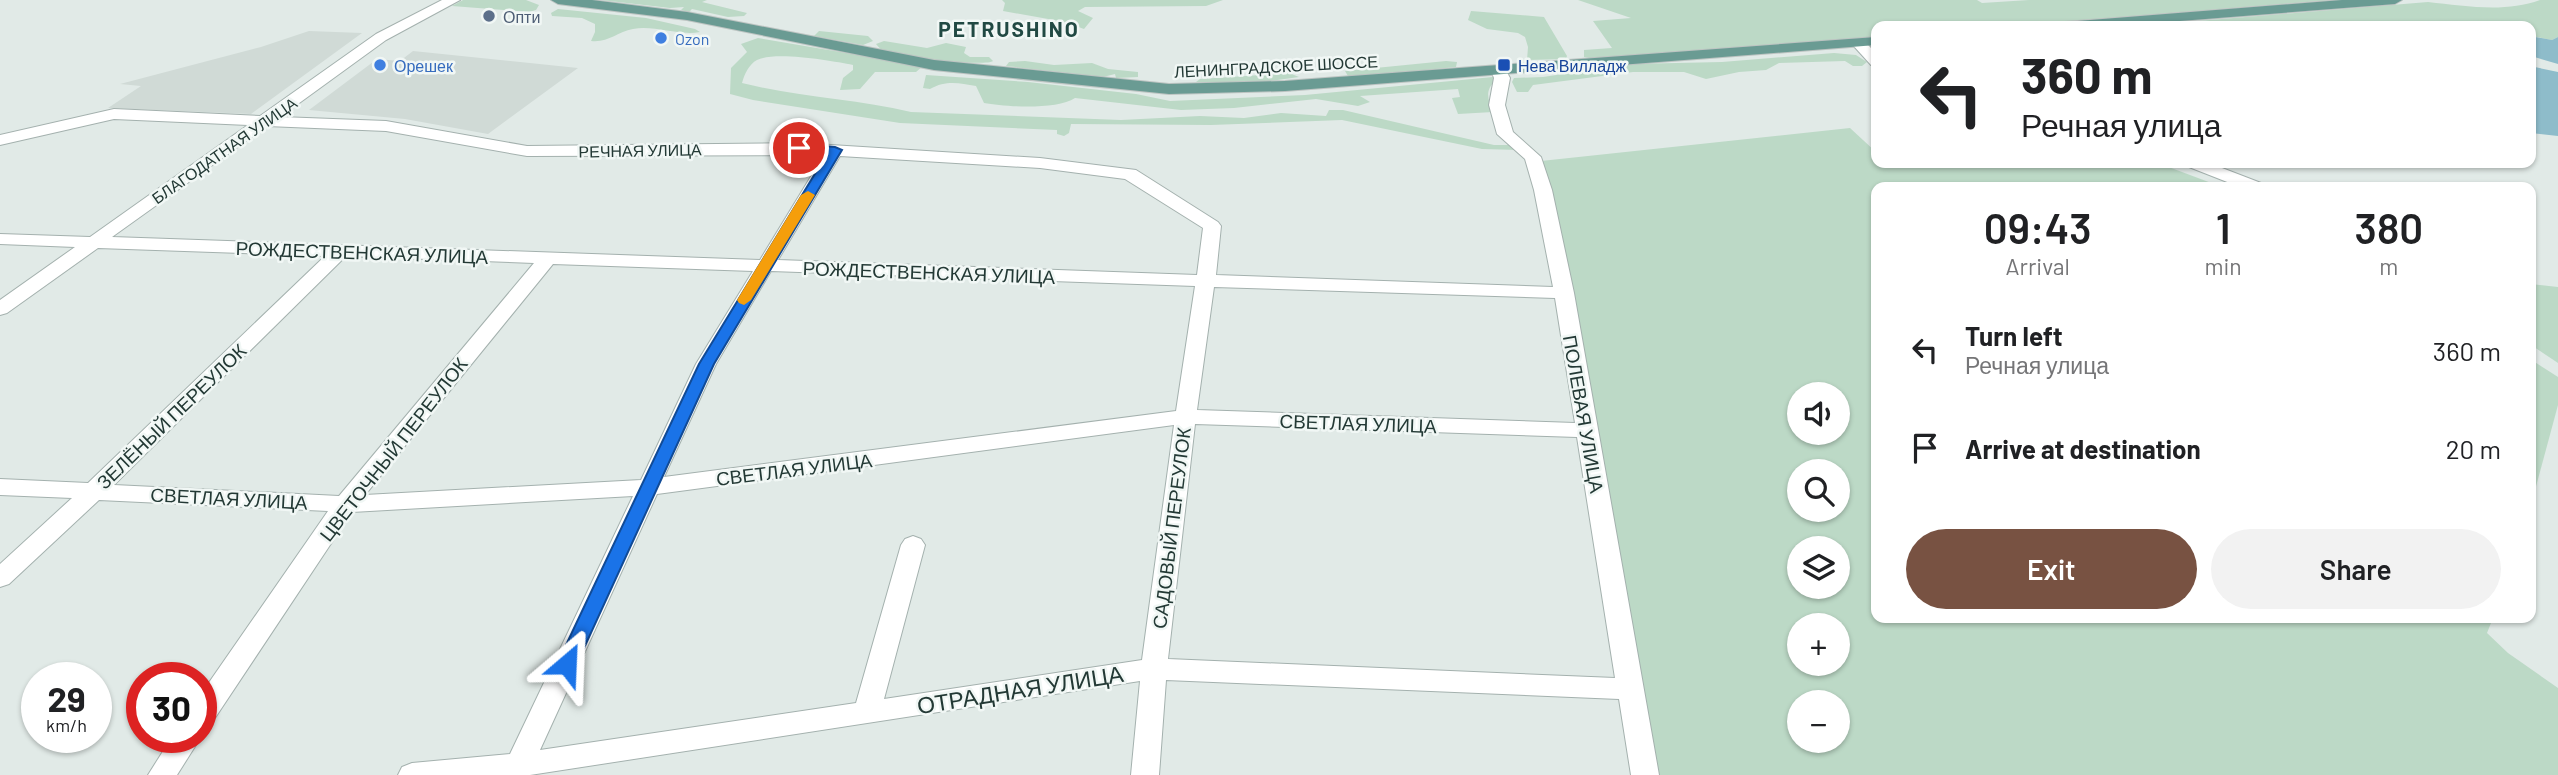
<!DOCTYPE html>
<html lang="en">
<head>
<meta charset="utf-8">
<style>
  body { margin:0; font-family:Barlow,sans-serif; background:#f2f2f2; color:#202124; height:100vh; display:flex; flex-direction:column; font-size:26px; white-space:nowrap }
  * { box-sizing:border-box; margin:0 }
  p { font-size:23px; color:#757577 }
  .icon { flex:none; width:38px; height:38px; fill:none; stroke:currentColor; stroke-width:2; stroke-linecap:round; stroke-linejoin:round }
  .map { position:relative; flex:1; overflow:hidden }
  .drawer { position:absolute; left:1871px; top:182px; width:665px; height:441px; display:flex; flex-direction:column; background:#fff; border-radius:14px; box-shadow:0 2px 5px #0004 }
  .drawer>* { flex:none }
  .hud { position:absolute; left:1871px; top:21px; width:665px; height:147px; border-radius:14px; box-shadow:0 2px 5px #0004; background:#fff; color:#202124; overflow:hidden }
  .buttons { position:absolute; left:1787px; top:382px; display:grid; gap:14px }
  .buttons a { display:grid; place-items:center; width:63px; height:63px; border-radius:50%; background:#fff; box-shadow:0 2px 5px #0004; font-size:35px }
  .speed { position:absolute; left:21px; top:662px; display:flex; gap:14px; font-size:35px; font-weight:700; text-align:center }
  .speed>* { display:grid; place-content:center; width:91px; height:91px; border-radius:50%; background:#fff; box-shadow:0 2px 5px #0004; line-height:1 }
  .speed small { font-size:18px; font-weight:400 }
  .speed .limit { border:10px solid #d22; background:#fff; color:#111 }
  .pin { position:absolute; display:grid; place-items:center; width:60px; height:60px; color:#fff; margin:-30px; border:4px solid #fff; border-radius:50%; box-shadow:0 2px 7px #0007 }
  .me { position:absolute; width:77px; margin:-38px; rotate:26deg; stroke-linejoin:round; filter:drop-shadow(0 0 5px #0008) }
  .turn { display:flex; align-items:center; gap:24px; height:147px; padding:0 35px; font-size:32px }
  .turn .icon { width:91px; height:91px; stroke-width:2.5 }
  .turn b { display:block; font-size:49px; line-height:60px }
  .eta { display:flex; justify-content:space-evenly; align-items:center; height:119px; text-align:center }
  .eta b { font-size:42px; font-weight:600; line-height:49px }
  .button { display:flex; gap:14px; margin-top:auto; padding:14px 35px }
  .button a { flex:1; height:80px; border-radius:42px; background:#785242; color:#fff; font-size:28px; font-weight:600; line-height:80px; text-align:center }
  .button a+a { background:#f2f2f2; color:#202124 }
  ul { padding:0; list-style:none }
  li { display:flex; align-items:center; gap:21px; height:98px; padding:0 35px }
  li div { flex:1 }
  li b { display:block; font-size:26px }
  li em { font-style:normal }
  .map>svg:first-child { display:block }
  .built { fill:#d0dad6 }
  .green { fill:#bcd9c6; fill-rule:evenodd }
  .water { fill:#8ebcca }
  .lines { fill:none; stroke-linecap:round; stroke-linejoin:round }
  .minor-casing { stroke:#a4b1ae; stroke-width:2 }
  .major-casing { stroke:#bdc4c2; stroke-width:2 }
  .minor { fill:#fff; fill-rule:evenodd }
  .major { fill:#6a9b93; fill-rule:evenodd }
  .route { fill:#1a73e8; stroke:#114b97; stroke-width:2 }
  .slow { fill:#f59e0b }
  .service-dot { fill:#5c6f8a; stroke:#f1f7f5; stroke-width:2.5 }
  .shop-dot { fill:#3f7fe0; stroke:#f1f7f5; stroke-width:2.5 }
  .transit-dot { fill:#1a4fb4; stroke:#f1f7f5; stroke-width:2.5 }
  .labels { text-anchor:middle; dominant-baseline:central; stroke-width:5; stroke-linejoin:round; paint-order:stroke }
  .far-service-label { font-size:16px; fill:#4e5e75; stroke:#f1f7f5; text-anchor:start }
  .far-shop-label { font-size:16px; fill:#366cbe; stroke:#f1f7f5; text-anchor:start }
  .far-transit-label { font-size:16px; fill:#164399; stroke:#f1f7f5; text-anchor:start }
  .far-street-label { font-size:16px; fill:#233935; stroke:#f1f7f5 }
  .street-label { font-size:19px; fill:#233935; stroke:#f1f7f5 }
  .far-district-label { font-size:21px; font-weight:bold; letter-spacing:2px; fill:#214943; stroke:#f1f7f5 }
  .near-street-label { font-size:23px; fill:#233935; stroke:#f1f7f5 }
</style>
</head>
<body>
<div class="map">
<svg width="2558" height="775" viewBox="0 0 2558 775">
  <rect width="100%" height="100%" fill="#e1eae7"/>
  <g class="built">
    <polygon points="309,31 362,33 251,114 108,108 141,86 120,84 261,47"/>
    <polygon points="413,51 578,68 488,134 405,119 309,110 377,59 400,61"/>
  </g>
  <g class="green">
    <polygon points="463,0 526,0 539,5 536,10 529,12 452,6"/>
    <polygon points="601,0 707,0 702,2 747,13 744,16 728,17 692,9 689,12 681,10 684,7 670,8"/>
    <polygon points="1002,0 1223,0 1206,6 1085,7 1078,11 1093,18 1084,29 1065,22 1003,11 1005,3"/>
    <polygon points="1578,0 1977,0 1982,3 2029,0 2332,0 2011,26 1876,26 1876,37 1590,58 1584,57 1584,50 1612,48 1593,21 1631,18"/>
    <path d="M2540,0h18v37l-6,3 -21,-4 -1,-10 -52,-2 -341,2 291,-24c37,4 77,11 112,-2z"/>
    <path d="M558,9l88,9 49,11 5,3c-22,4 -45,-7 -67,-3 -16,3 -25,14 -42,12l4,-9v-8l-13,-6 -30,-2 -1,-3z"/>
    <polygon points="1471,11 1544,17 1567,56 1566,59 1527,60 1528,47 1525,37 1518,33 1487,29 1468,20"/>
    <polygon points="819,31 868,36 873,41 863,45 814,36"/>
    <path d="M758,38l165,28 -7,6h-41l-15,17 -20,1 3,-12 10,-8v-5c-21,-4 -77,-14 -96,-5 -8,4 -13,15 -15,23 56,14 114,16 169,29l210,8 79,-4 44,2 37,-5 45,3 3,-6h14l151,35h20l5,5 -37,-1 -140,-29 -131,5 -140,-1 -2,9 -5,3 -7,-2v-4l-157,-7 -147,-23 -23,-6 1,-26 16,-16 -6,-8z"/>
    <path d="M884,41l43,7 19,-5 20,4 -2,6 6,4h19l4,4c-8,6 -99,-4 -110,-10 -3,-2 -5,-5 -7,-7z"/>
    <polygon points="1834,53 1856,55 1867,62 1862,66 1853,66 1845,61 1779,63 1766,70 1739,72 1706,79 1684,72 1633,72 1533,85 1528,92 1517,92 1512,82 1514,78 1543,77 1630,64 1722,62"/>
    <polygon points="1025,61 1054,65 1092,63 1108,69 1138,72 1138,77 1116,78 1115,74 1103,77 1006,66 1009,62"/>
    <polygon points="1446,61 1457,62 1456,67 1364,76 1348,76 1345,71"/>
    <polygon points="1289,73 1299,77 1262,82 1196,82 1200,79"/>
    <path d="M926,75l102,7 108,12 34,7 135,-6 188,-18 3,3c-12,11 -8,19 -3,32l-35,2 -6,-16 8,-1 -2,-8 -98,7 10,6 -12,4 -42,-7 -82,9 -53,2 -106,-12c-18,12 -69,9 -91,5l-8,-17c-17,-3 -30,-6 -46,3l-7,-1z"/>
    <path d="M1850,128l26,24v11h282l64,24h-346v431h617l-6,15 21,20 50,35v87h-901l-116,-614zM1799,394h39v38h-39zM1799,471h39v38h-39zM1799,548h39v38h-39zM1799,625h39v38h-39zM1799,702h39v38h-39z"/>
    <polygon points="2531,284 2558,287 2558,363 2531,345"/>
    <polygon points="2530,359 2558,377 2558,405 2531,505"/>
  </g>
  <g class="water">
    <polygon points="2530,36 2552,40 2558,37 2558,64 2531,56"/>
    <polygon points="2530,66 2558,72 2558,136 2531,133"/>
  </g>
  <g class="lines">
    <defs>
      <g id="minor">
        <path d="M442,0h18l-74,40 -106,77 106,4 141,25 272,-3 241,15 96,12 82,52 3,4 -5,49 337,12 -19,-97 -9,-31 -28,-25 -8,-29 5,-27 -3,-8 8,-5 5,2 6,11 -5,27 8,27 28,25 11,33 22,103 85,482h-28l-12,-76 -453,-19 -7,95h-28l9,-94 -610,94h-132l4,-8 10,-4 98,-9 123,-258 -281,16 -141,212 -10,3v-33l127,-183 -229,-11 -90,84 -9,3v-23l72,-66 -72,-3v-16l88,4 237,-227 -227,-8 -91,65 -7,2v-15l75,-53 -75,-3v-10l90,3 158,-112 -134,-6 -114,26v-10l114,-26 146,7 116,-82zM267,126l119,5 141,25 297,-1 -64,105 -648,-23zM840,156l200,12 85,11 78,49 -6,47 -419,-15zM346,256l188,7 -195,233 -225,-11zM553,264l200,7 -57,93 -55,116 -276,15zM771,271l424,15 -19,125 -512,66 52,-113zM1214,287l341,11 20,125 -378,-13zM1195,424l382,13 38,241 -447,-19zM1174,425l-32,235 -258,39 41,-154 -4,-6 -8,-3 -8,3 -4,6 -45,158 -316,47 117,-256z"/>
        <polygon points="1858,39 1863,40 1876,53 1876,66 1871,65 1851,43"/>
        <polygon points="2187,163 2209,163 2261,183 2264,187 2240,187 2189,167"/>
        <polygon points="172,737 201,737 177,775 148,775"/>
      </g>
      <g id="major">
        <polygon points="551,0 592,0 687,12 934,60 1169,84 1285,81 1876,37 1876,45 1285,91 1169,94 934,70 687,20 558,4"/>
        <polygon points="2342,0 2402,0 2395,4 2116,26 2058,26 2065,22"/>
      </g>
    </defs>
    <use href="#minor" class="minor-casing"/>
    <use href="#major" class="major-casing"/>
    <use href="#minor" class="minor"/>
    <use href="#major" class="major"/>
  </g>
  <polygon class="route" points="799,144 835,147 842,150 714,364 574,670 567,672 560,670 557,664 699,364 827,154 794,151 794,145"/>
  <polygon class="slow" points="808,191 815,195 751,300 744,305 739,303 737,300 801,195"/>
  <circle class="service-dot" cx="489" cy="16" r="7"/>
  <g class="shop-dot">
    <circle cx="661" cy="38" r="7"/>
    <circle cx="380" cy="65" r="7"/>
  </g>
  <rect class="transit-dot" x="1497" y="58" width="14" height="14" rx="3.5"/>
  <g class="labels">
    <g class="far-service-label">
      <text x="503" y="16">Опти</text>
    </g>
    <g class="far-shop-label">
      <text x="675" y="38">Ozon</text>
      <text x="394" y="65">Орешек</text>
    </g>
    <g class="far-transit-label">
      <text x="1518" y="65">Нева Вилладж</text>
    </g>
    <g class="far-street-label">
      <text transform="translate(1276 66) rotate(-3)">ЛЕНИНГРАДСКОЕ ШОССЕ</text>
      <text transform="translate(224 150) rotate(-35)">БЛАГОДАТНАЯ УЛИЦА</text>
      <text transform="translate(640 150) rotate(-1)">РЕЧНАЯ УЛИЦА</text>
    </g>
    <g class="street-label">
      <text transform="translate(362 252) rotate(2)">РОЖДЕСТВЕНСКАЯ УЛИЦА</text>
      <text transform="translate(929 272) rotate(2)">РОЖДЕСТВЕНСКАЯ УЛИЦА</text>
      <text transform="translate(1584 414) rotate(80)">ПОЛЕВАЯ УЛИЦА</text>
      <text transform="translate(171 416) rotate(-44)">ЗЕЛЁНЫЙ ПЕРЕУЛОК</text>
      <text transform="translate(1358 423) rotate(2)">СВЕТЛАЯ УЛИЦА</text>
      <text transform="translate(393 449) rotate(-52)">ЦВЕТОЧНЫЙ ПЕРЕУЛОК</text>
      <text transform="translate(794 469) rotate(-7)">СВЕТЛАЯ УЛИЦА</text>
      <text transform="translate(229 498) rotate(3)">СВЕТЛАЯ УЛИЦА</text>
      <text transform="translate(1171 528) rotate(-83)">САДОВЫЙ ПЕРЕУЛОК</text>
    </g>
    <g class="far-district-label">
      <text x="1009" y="28">PETRUSHINO</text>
    </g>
    <g class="near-street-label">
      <text transform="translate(1020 689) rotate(-9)">ОТРАДНАЯ УЛИЦА</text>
    </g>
  </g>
</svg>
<div class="buttons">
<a><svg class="icon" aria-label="sound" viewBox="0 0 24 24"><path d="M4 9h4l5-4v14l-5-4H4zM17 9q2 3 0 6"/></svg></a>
<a><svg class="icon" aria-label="search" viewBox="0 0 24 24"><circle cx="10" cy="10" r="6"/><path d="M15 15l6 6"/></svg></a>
<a><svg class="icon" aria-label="layers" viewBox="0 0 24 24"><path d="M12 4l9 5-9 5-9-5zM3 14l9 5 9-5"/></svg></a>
<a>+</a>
<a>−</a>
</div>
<div class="speed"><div>29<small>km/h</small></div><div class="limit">30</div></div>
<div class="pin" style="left:799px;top:148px;background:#d93025"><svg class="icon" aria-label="arrive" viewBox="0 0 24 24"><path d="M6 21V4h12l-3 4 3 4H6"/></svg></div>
<svg class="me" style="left:567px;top:664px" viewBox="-20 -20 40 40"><path d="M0-17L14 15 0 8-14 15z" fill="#1a73e8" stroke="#fff" stroke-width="4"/></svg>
<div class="hud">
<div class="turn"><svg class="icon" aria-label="left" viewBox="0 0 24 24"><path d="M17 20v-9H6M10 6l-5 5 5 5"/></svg><div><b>360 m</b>Речная улица</div></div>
</div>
<section class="drawer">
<div class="eta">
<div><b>09:43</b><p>Arrival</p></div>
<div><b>1</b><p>min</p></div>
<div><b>380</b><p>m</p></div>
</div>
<ul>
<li><svg class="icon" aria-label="left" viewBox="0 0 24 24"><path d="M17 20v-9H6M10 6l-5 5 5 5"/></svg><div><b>Turn left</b><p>Речная улица</p></div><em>360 m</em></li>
<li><svg class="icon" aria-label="arrive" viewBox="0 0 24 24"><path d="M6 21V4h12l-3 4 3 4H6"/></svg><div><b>Arrive at destination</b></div><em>20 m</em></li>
</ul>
<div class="button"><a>Exit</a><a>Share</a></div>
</section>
</div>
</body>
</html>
